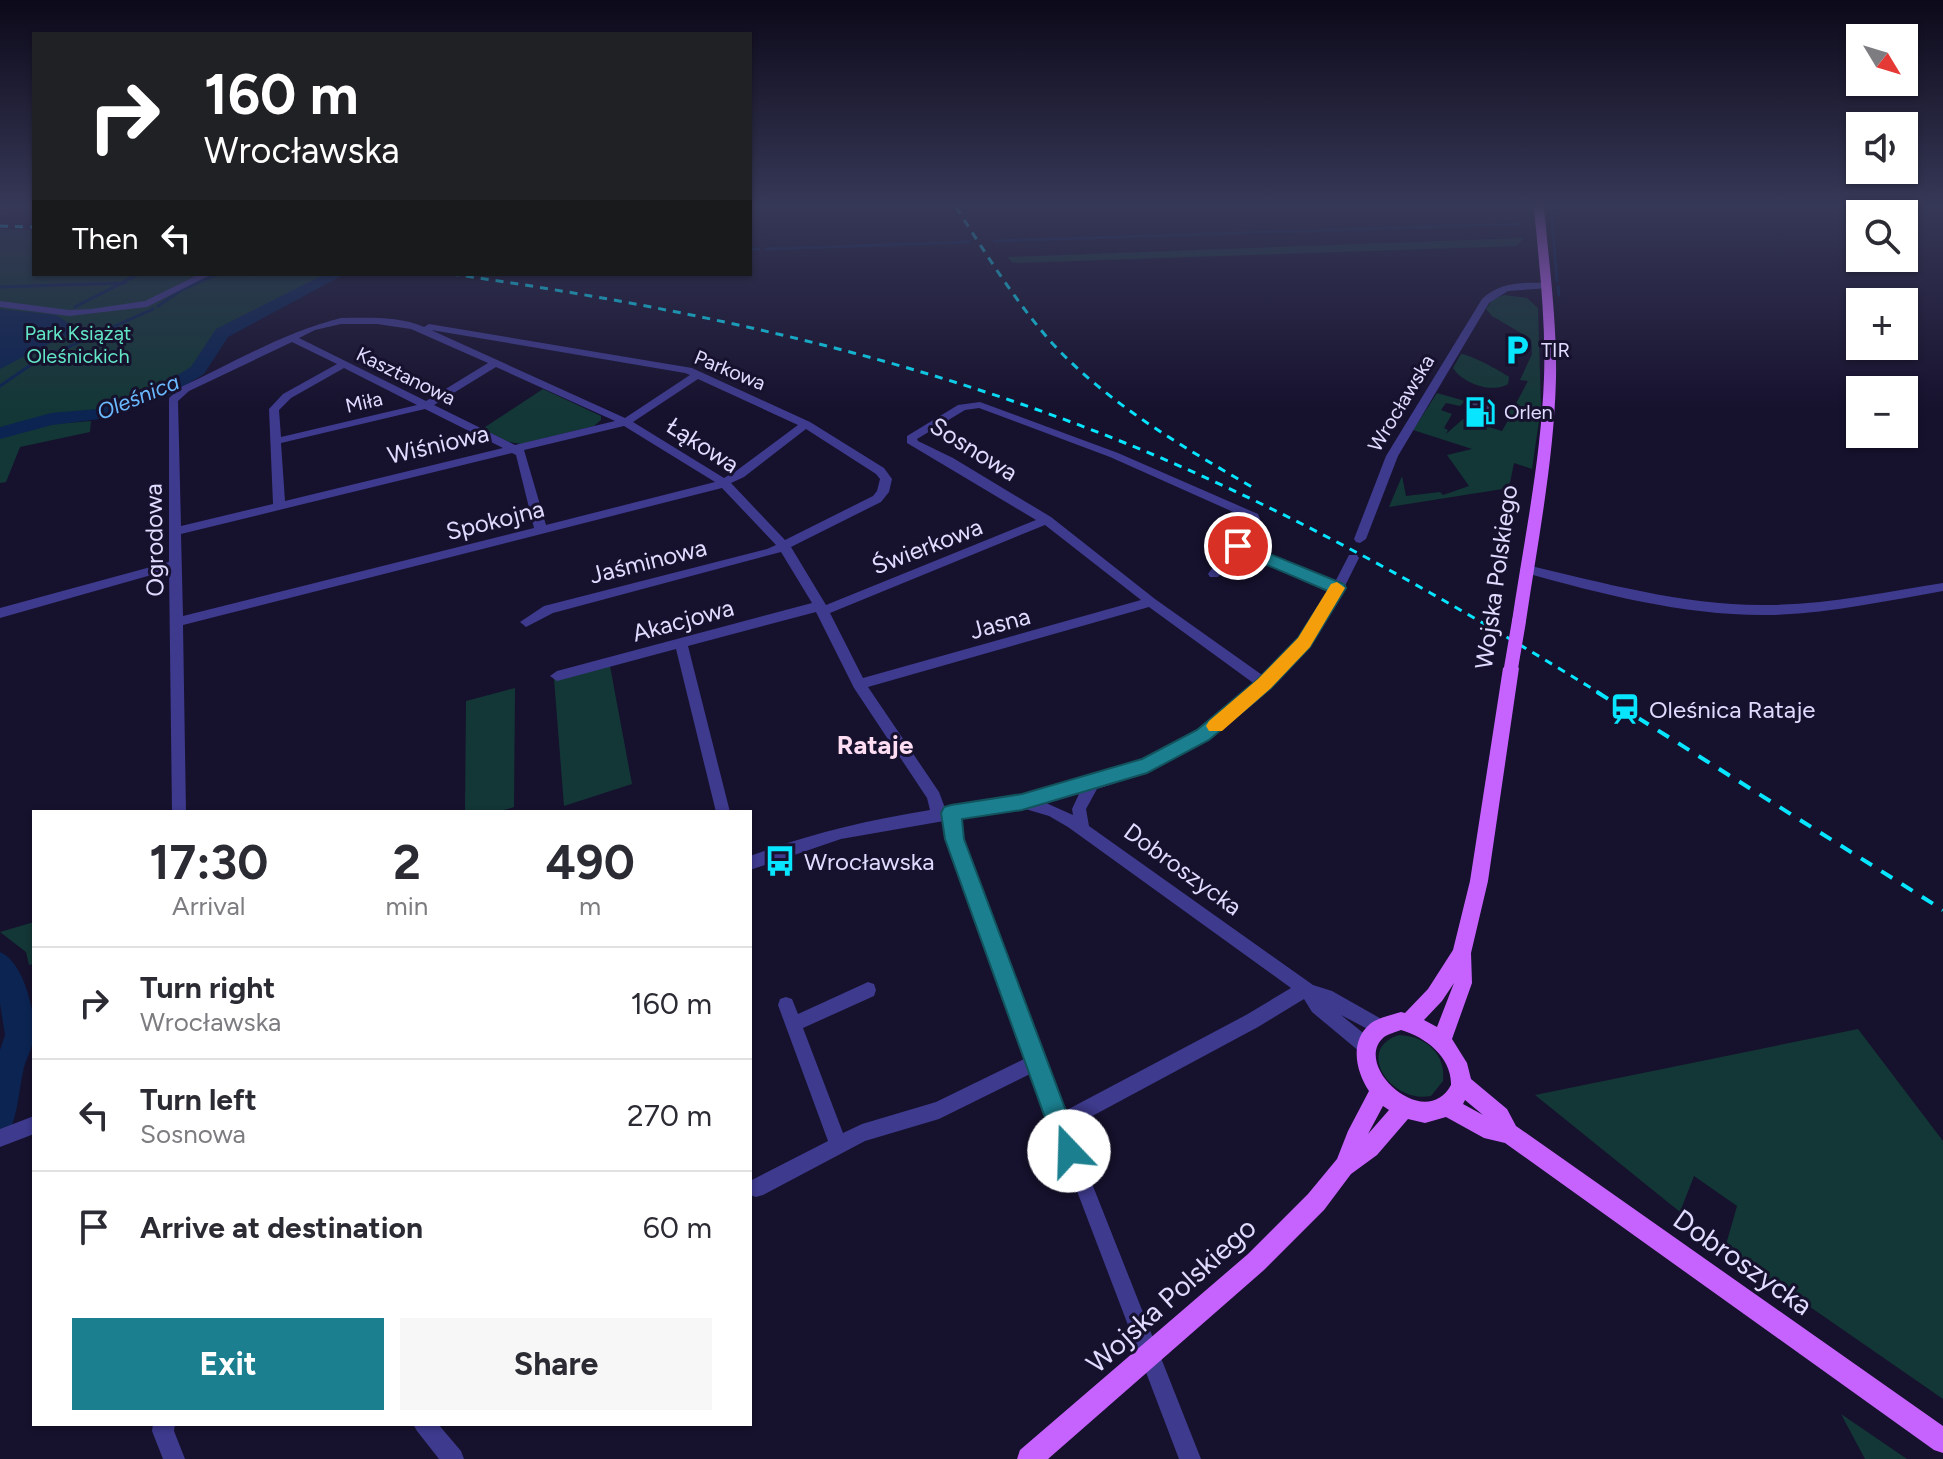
<!DOCTYPE html>
<html lang="en">
<head>
<meta charset="utf-8">
<style>
  body { margin:0; font-family:Figtree,sans-serif; background:#f7f7f7; color:#2b2b33; height:100vh; display:flex; flex-direction:column; font-size:30px; white-space:nowrap }
  * { box-sizing:border-box; margin:0 }
  p { font-size:26px; color:#7c7c81 }
  .icon { flex:none; width:44px; height:44px; fill:none; stroke:currentColor; stroke-width:2; stroke-linecap:round; stroke-linejoin:round }
  .map { position:relative; flex:1; overflow:hidden }
  .sheet { position:absolute; left:32px; top:810px; width:720px; height:616px; display:flex; flex-direction:column; background:#fff; border-radius:0px; box-shadow:0 2px 6px #0004 }
  .sheet>* { flex:none }
  .guide { position:absolute; left:32px; top:32px; width:720px; height:244px; border-radius:0px; box-shadow:0 2px 6px #0004; background:#202124; color:#fff; overflow:hidden }
  .needle { width:52px; rotate:128deg }
  .fabs { position:absolute; left:1846px; top:24px; display:grid; gap:16px }
  .fabs a { display:grid; place-items:center; width:72px; height:72px; border-radius:0px; background:#fff; box-shadow:0 2px 6px #0004; font-size:40px }
  .pin { position:absolute; display:grid; place-items:center; width:68px; height:68px; color:#fff; margin:-34px; border:4px solid #fff; border-radius:50%; box-shadow:0 2px 8px #0007 }
  .me { position:absolute; width:88px; margin:-44px; rotate:339deg; stroke-linejoin:round; filter:drop-shadow(0 0 6px #0008) }
  .turn { display:flex; align-items:center; gap:28px; height:168px; padding:0 40px; font-size:36px }
  .turn .icon { width:104px; height:104px; stroke-width:2.5 }
  .turn b { display:block; font-size:56px; line-height:68px }
  .then { display:flex; align-items:center; height:76px; padding:0 40px; background:#0003; gap:16px; font-size:30px }
  .eta { display:flex; justify-content:space-evenly; align-items:center; height:136px; text-align:center }
  .eta b { font-size:48px; font-weight:700; line-height:56px }
  .cta { display:flex; gap:16px; margin-top:auto; padding:16px 40px }
  .cta a { flex:1; height:92px; border-radius:0px; background:#1b7f8f; color:#fff; font-size:32px; font-weight:700; line-height:92px; text-align:center }
  .cta a+a { background:#f7f7f7; color:#2b2b33 }
  ul { padding:0; list-style:none }
  li { display:flex; align-items:center; gap:24px; height:112px; padding:0 40px; border-top:2px solid #e1e1e2 }
  li div { flex:1 }
  li b { display:block; font-size:30px }
  li em { font-style:normal }
  .map>svg:first-child { display:block }
  .green { fill:#133736 }
  .water { fill:#0b2451 }
  .lines { fill:none; stroke-linecap:round; stroke-linejoin:round }
  .stream { stroke:#0b2451; stroke-width:3 }
  .river { fill:#0b2451; fill-rule:evenodd }
  .minor { fill:#3e3a8d; fill-rule:evenodd }
  .major { fill:#c663ff; fill-rule:evenodd }
  .rail-far1 { stroke:#08e5ff; stroke-width:3; stroke-dasharray:8 7; stroke-linecap:butt }
  .rail { stroke:#08e5ff; stroke-width:4; stroke-dasharray:13 11; stroke-linecap:butt }
  .major-bridge { stroke:#c663ff; stroke-width:14 }
  .wall { fill:#33295a }
  .building { fill:#463d6c; stroke:#5e5683; stroke-width:2 }
  .route { fill:#1b7f8f; stroke:#12535d; stroke-width:2 }
  .slow { fill:#f59e0b }
  .labels { text-anchor:middle; dominant-baseline:central; stroke-width:6; stroke-linejoin:round; paint-order:stroke }
  .far-park-label { font-size:20px; fill:#62e5c5; stroke:#16112d }
  .far-poi-label { font-size:20px; fill:#e0dcff; stroke:#16112d; text-anchor:start }
  .far-street-label { font-size:20px; fill:#e0dcff; stroke:#16112d }
  .far-water-label { font-size:22px; font-style:italic; fill:#6ab9ff; stroke:#16112d }
  .street-label { font-size:24px; fill:#e0dcff; stroke:#16112d }
  .poi-label { font-size:24px; fill:#e0dcff; stroke:#16112d; text-anchor:start }
  .neighbourhood-label { font-size:26px; font-weight:bold; fill:#ffdef3; stroke:#16112d }
  .near-street-label { font-size:28px; fill:#e0dcff; stroke:#16112d }
</style>
</head>
<body>
<div class="map">
<svg width="1943" height="1459" viewBox="0 0 1943 1459">
  <rect width="100%" height="100%" fill="#16112d"/>
  <g class="green">
    <polygon points="0,229 34,230 34,274 332,274 217,333 190,372 154,393 121,407 0,429"/>
    <polygon points="1524,238 1516,246 1013,263 1007,257"/>
    <polygon points="1504,295 1527,298 1538,308 1541,407 1532,469 1514,463 1509,488 1389,507 1402,476 1406,496 1440,492 1443,495 1469,486 1447,455 1472,449 1413,430 1437,393 1465,401 1460,406 1446,403 1441,410 1452,414 1444,428 1448,430 1446,434 1463,419 1502,431 1510,417 1506,407 1513,409 1528,381 1520,380 1532,354 1531,339 1492,316 1486,309 1492,300"/>
    <path d="M1461,354c6,-1 40,17 48,23l-1,7c-16,10 -46,-1 -55,-16z"/>
    <polygon points="543,389 601,416 601,420 594,426 521,444 509,442 482,429"/>
    <polygon points="91,421 90,432 20,447 6,482 0,483 0,436 32,426"/>
    <polygon points="610,666 632,784 564,806 554,679"/>
    <polygon points="515,688 514,807 498,812 465,812 466,701"/>
    <polygon points="34,922 34,964 29,965 26,952 0,932"/>
    <polygon points="1858,1029 1943,1141 1943,1399 1725,1248 1737,1206 1694,1176 1680,1212 1535,1095"/>
    <path d="M1399,1035c27,1 47,19 44,46l-12,15c-40,8 -77,-47 -32,-61z"/>
    <polygon points="1841,1414 1907,1459 1865,1459"/>
  </g>
  <polygon class="water" points="0,309 56,315 73,326 70,333 0,369"/>
  <g class="lines">
    <g class="stream">
      <polyline points="1551,207 1557,281"/>
      <polyline points="0,209 6,207"/>
      <polyline points="995,241 1519,224"/>
      <polyline points="750,249 759,249"/>
      <polyline points="766,249 969,242"/>
      <polyline points="0,287 125,283"/>
      <polyline points="1558,287 1559,295"/>
      <polyline points="158,306 183,289 218,274"/>
      <polyline points="75,307 139,274"/>
      <polyline points="0,386 35,362 153,309"/>
    </g>
    <g class="river">
      <polygon points="325,274 345,274 228,337 204,374 168,396 108,418 52,425 0,439 0,427 51,413 98,409 156,388 191,367 216,329"/>
      <path d="M0,952c23,9 36,60 34,84 -1,12 -9,24 -11,36 -4,19 -5,38 -12,56l-11,4v-82l5,-15 -5,-31z"/>
    </g>
    <g class="minor">
      <polygon points="200,274 212,274 147,307 69,316 0,307 0,301 69,310 91,309 145,301"/>
      <path d="M1546,283l5,3 -2,2 -41,3 -19,12 -91,153 -32,83 -6,4 -4,-1 -2,-3 32,-83 96,-157c18,-17 41,-17 64,-16z"/>
      <path d="M341,318c27,0 58,-2 83,9l5,-3 263,44 118,54 74,46 8,11 -3,13 -8,10 -90,45 35,58 210,-85 -129,-77v-7l51,-31 22,-3 138,51 140,61 4,11 -16,20 89,37 14,-27h8l2,3c-14,27 -26,55 -44,80 -52,72 -134,126 -218,151l-11,20 3,17 224,159 19,6 53,30 3,6 -3,6 -6,2 -38,-20 31,25 3,6 -3,6 -6,2 -6,-2 -48,-40 -8,-13 -46,28 -188,101 131,331h-22l-147,-386 -93,46 -74,22 -102,54 -7,2 -6,-2v-14l78,-40 -50,-136 2,-6 6,-2 6,2 6,15 70,-32 6,2 2,6 -2,6 -71,32 40,105 19,-9 74,-22 90,-44 -80,-219 -2,-18 -103,18 -91,31v-14c59,-22 118,-36 180,-46l-3,-12 -73,-110 -38,-76 -128,34 42,166h-14l-40,-163 -119,32 -7,-5 7,-5 255,-68 -31,-51 -228,61 -27,14 -6,-5 24,-16 223,-57 9,-4 -54,-57 -539,137 3,187h-14l-3,-242 -169,48v-10l169,-46v-164l12,-11c53,-25 104,-55 160,-69zM341,324h36l34,5 77,34 -62,38 -127,-63 16,-8zM431,330l254,43 5,2 -65,43zM292,342l45,22 -54,30 -14,15 4,95 -92,22 -3,-125 11,-10zM496,367l119,54 -100,24 -81,-40zM344,368l73,37 -136,32 -2,-27 12,-12zM698,379l100,46 -62,46 -12,7 -91,-56zM979,408l131,49 139,62 1,5 -40,47 -2,3 2,3h8l22,-25 91,38c-17,32 -39,62 -66,87l-110,-78 -104,-82 -98,-59 -35,-17 -1,-2 48,-29zM425,409l78,39 -218,53 -4,-58zM624,426l91,56 -169,43 -22,-75zM806,429l70,45 4,5 -3,12 -4,5 -88,44 -54,-57 13,-6zM512,453l4,2 18,73 -351,88 -2,-82zM1045,525l96,75 -278,78 -33,-65zM1149,607l107,78c-66,60 -146,92 -232,110 -26,6 -54,7 -79,13l-6,-16 -71,-105zM1079,794l-7,15 1,6 -27,-12zM1022,808l27,8 19,11 223,161 -45,27 -183,97 -17,-48 1,-3 -5,-7 -80,-215 -3,-20z"/>
      <path d="M1526,565c79,18 159,41 241,40 59,0 118,-13 176,-22v8c-58,10 -116,23 -175,24 -83,1 -167,-21 -246,-43l-2,-3z"/>
      <polygon points="34,1116 34,1134 0,1147 0,1129"/>
      <polygon points="153,1424 175,1424 174,1431 185,1459 163,1459 152,1431"/>
      <polygon points="413,1424 438,1424 461,1451 464,1459 439,1459 417,1431"/>
    </g>
    <g class="major">
      <path d="M1534,207h10c5,57 13,114 12,171 -2,82 -18,162 -30,243l-7,5 -7,-5c12,-81 29,-161 32,-243 2,-57 -5,-114 -10,-171z"/>
      <path d="M1511,662l8,6 -31,213 -17,72 1,30 -20,56 15,24 4,16 36,30 9,17 427,300v27l-9,-3 -429,-307 -21,-5 -38,-21 -21,6 -17,-4 -31,36 -26,19 -27,36 -60,60 -216,189h-31l3,-9 228,-196 60,-60 29,-35 11,-28 21,-40c-13,-20 -20,-49 1,-67 7,-6 22,-9 31,-12l4,1 23,-24 25,-39 17,-69 33,-213zM1454,983l-17,44 -13,-7 18,-19zM1401,1030c25,7 51,28 50,55 -26,48 -100,-20 -67,-48 4,-3 12,-5 17,-7zM1465,1100l18,15 -20,-11zM1383,1106l6,4 -21,24z"/>
    </g>
    <g class="rail-far1">
      <path d="M956,207c30,47 59,94 96,136 57,62 133,105 205,147"/>
      <polyline points="0,226 34,227"/>
      <path d="M451,274c212,30 420,73 620,148 186,69 361,168 530,272"/>
    </g>
    <polyline class="rail" points="1597,692 1943,910"/>
    <polyline class="major-bridge" points="1511,668 1519,621"/>
  </g>
  <polygon class="wall" points="1495,404 1486,421 1466,415 1469,409"/>
  <polygon class="building" points="1475,398 1495,404 1489,415 1469,409"/>
  <linearGradient id="sky" x2="0" y2="1"><stop stop-color="#0c0919"/><stop offset="0.5" stop-color="#363857"/><stop offset="1" stop-color="#363857" stop-opacity="0"/></linearGradient>
  <rect width="1943" height="411" fill="url(#sky)"/>
  <polygon class="route" points="1238,541 1344,584 1346,588 1310,647 1271,688 1209,740 1147,773 1022,810 962,819 964,839 1081,1151 1078,1159 1069,1163 1061,1159 1057,1151 945,839 941,813 944,807 951,805 1022,794 1142,759 1197,730 1258,679 1298,638 1328,591 1232,550 1230,546"/>
  <polygon class="slow" points="1337,582 1345,588 1310,647 1271,688 1222,731 1209,731 1206,726 1209,721 1258,679 1298,638 1331,584"/>
  <defs>
    <symbol id="parking-bare" viewBox="-9 -9 18 18"><path d="M-3.5-5.5H1a3.5 3.5 0 0 1 0 7H-1V5.5H-3.5ZM-1-3.4V-.6H.8a1.4 1.4 0 0 0 0-2.8Z" fill="#08e5ff" stroke="#16112d" stroke-width="2.5" paint-order="stroke"/></symbol>
    <symbol id="fuel-bare" viewBox="-9 -9 18 18"><path d="M-5.5-6h7V0h2V4h1.3V-2.5L3-4.5l.8-.8L6-3V5H2.5V1h-1V6h-7ZM-4.2-4.7v3.2H.2V-4.7Z" fill="#08e5ff" stroke="#16112d" stroke-width="2.5" paint-order="stroke"/></symbol>
    <symbol id="station-bare" viewBox="-9 -9 18 18"><path d="M-3-6H3Q5-6 5-4V2Q5 4 3 4L4.5 6H3L1.5 4h-3L-3 6H-4.5L-3 4Q-5 4-5 2V-4Q-5-6-3-6ZM-3.5-4v3h7v-3ZM-3.5 1v1.5H-2V1ZM2 1v1.5H3.5V1Z" fill="#08e5ff" stroke="#16112d" stroke-width="2.5" paint-order="stroke"/></symbol>
    <symbol id="bus-bare" viewBox="-9 -9 18 18"><path d="M-5-6H5V4H4V6H2V4H-2V6H-4V4H-5ZM-3.5-4V0h7V-4ZM-3.5 1.2v1.5H-2V1.2ZM2 1.2v1.5H3.5V1.2Z" fill="#08e5ff" stroke="#16112d" stroke-width="2.5" paint-order="stroke"/></symbol>
  </defs>
  <g fill-rule="evenodd">
    <use href="#parking-bare" x="1495" y="328" width="44" height="44"/>
    <use href="#fuel-bare" x="1458" y="390" width="44" height="44"/>
    <use href="#station-bare" x="1603" y="687" width="44" height="44"/>
    <use href="#bus-bare" x="758" y="839" width="44" height="44"/>
  </g>
  <g class="labels">
    <g class="far-park-label">
      <text x="78" y="333">Park Książąt<tspan x="78" dy="23">Oleśnickich</tspan></text>
    </g>
    <g class="far-poi-label">
      <text x="1541" y="350">TIR</text>
      <text x="1504" y="412">Orlen</text>
    </g>
    <g class="far-street-label">
      <text transform="translate(730 370) rotate(22)">Parkowa</text>
      <text transform="translate(406 376) rotate(26)">Kasztanowa</text>
      <text transform="translate(364 402) rotate(-13)">Miła</text>
      <text transform="translate(1401 403) rotate(-59)">Wrocławska</text>
    </g>
    <g class="far-water-label">
      <text transform="translate(138 397) rotate(-22)">Oleśnica</text>
    </g>
    <g class="street-label">
      <text transform="translate(438 444) rotate(-13)">Wiśniowa</text>
      <text transform="translate(703 445) rotate(33)">Łąkowa</text>
      <text transform="translate(974 449) rotate(32)">Sosnowa</text>
      <text transform="translate(495 520) rotate(-14)">Spokojna</text>
      <text transform="translate(154 540) rotate(-91)">Ogrodowa</text>
      <text transform="translate(927 546) rotate(-21)">Świerkowa</text>
      <text transform="translate(648 561) rotate(-14)">Jaśminowa</text>
      <text transform="translate(1496 577) rotate(-82)">Wojska Polskiego</text>
      <text transform="translate(683 620) rotate(-15)">Akacjowa</text>
      <text transform="translate(1000 623) rotate(-15)">Jasna</text>
      <text transform="translate(1183 869) rotate(36)">Dobroszycka</text>
    </g>
    <g class="poi-label">
      <text x="1649" y="709">Oleśnica Rataje</text>
      <text x="804" y="861">Wrocławska</text>
    </g>
    <g class="neighbourhood-label">
      <text x="875" y="745">Rataje</text>
    </g>
    <g class="near-street-label">
      <text transform="translate(1743 1262) rotate(35)">Dobroszycka</text>
      <text transform="translate(1171 1295) rotate(-42)">Wojska Polskiego</text>
    </g>
  </g>
</svg>
<div class="fabs">
<a><svg class="needle" viewBox="-14 -14 28 28"><path d="M0-13l5 13h-10z" fill="#e53935"/><path d="M0 13l5-13h-10z" fill="#7c7c81"/></svg></a>
<a><svg class="icon" aria-label="sound" viewBox="0 0 24 24"><path d="M4 9h4l5-4v14l-5-4H4zM17 9q2 3 0 6"/></svg></a>
<a><svg class="icon" aria-label="search" viewBox="0 0 24 24"><circle cx="10" cy="10" r="6"/><path d="M15 15l6 6"/></svg></a>
<a>+</a>
<a>−</a>
</div>
<div class="pin" style="left:1238px;top:546px;background:#d93025"><svg class="icon" aria-label="arrive" viewBox="0 0 24 24"><path d="M6 21V4h12l-3 4 3 4H6"/></svg></div>
<svg class="me" style="left:1069px;top:1151px" viewBox="-20 -20 40 40"><circle r="19" fill="#fff"/><path d="M0-13L10 11 0 6-10 11z" fill="#1b7f8f"/></svg>
<div class="guide">
<div class="turn"><svg class="icon" aria-label="right" viewBox="0 0 24 24"><path d="M7 20v-9h11M14 6l5 5-5 5"/></svg><div><b>160 m</b>Wrocławska</div></div>
<div class="then">Then<svg class="icon" aria-label="left" viewBox="0 0 24 24"><path d="M17 20v-9H6M10 6l-5 5 5 5"/></svg></div>
</div>
<section class="sheet">
<div class="eta">
<div><b>17:30</b><p>Arrival</p></div>
<div><b>2</b><p>min</p></div>
<div><b>490</b><p>m</p></div>
</div>
<ul>
<li><svg class="icon" aria-label="right" viewBox="0 0 24 24"><path d="M7 20v-9h11M14 6l5 5-5 5"/></svg><div><b>Turn right</b><p>Wrocławska</p></div><em>160 m</em></li>
<li><svg class="icon" aria-label="left" viewBox="0 0 24 24"><path d="M17 20v-9H6M10 6l-5 5 5 5"/></svg><div><b>Turn left</b><p>Sosnowa</p></div><em>270 m</em></li>
<li><svg class="icon" aria-label="arrive" viewBox="0 0 24 24"><path d="M6 21V4h12l-3 4 3 4H6"/></svg><div><b>Arrive at destination</b></div><em>60 m</em></li>
</ul>
<div class="cta"><a>Exit</a><a>Share</a></div>
</section>
</div>
</body>
</html>
